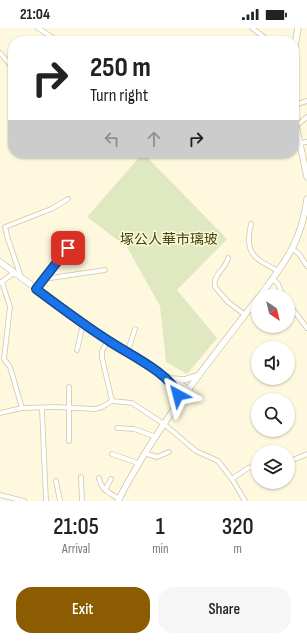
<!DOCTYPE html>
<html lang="en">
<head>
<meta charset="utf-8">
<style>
  body { margin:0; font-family:"Sofia Sans Condensed","Noto Sans SC",sans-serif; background:#f6f6f6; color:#222; height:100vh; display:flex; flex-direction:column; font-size:15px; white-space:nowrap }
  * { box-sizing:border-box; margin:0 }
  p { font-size:13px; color:#767676 }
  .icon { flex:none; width:22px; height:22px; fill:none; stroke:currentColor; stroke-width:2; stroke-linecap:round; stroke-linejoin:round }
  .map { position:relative; height:473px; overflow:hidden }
  .side { display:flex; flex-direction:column; background:#fff; flex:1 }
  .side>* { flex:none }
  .top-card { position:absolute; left:8px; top:8px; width:291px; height:122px; border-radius:16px; box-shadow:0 1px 3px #0004; background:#fff; color:#222; overflow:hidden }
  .needle { width:26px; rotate:145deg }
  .tools { position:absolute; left:251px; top:261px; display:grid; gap:8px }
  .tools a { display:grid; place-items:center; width:44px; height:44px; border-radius:50%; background:#fff; box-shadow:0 1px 3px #0004; font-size:20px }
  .pin { position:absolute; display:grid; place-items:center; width:34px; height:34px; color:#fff; margin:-17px; border-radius:8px; box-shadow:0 2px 6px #0006 }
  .me { position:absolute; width:44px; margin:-22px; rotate:322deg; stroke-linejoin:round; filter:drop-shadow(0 0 3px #0008) }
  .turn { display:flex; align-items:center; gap:14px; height:84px; padding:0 16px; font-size:18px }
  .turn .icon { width:52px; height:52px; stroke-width:2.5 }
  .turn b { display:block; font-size:28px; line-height:34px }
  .lanes { display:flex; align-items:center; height:38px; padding:0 16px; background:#0003; justify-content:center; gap:20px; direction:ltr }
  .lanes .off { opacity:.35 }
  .eta { display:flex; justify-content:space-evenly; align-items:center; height:68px; text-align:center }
  .eta b { font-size:24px; font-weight:600; line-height:28px }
  .button { display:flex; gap:8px; margin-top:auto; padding:8px 16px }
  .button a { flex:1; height:46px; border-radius:16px; background:#8b5c01; color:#fff; font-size:16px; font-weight:600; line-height:46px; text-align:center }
  .button a+a { background:#f6f6f6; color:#222 }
  .status { display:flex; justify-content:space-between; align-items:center; height:28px; padding:0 20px; background:#fff; direction:ltr }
  .status svg { height:11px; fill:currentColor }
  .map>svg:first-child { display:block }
  .green { fill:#dfe8c0 }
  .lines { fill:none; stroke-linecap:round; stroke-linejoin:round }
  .street-casing { stroke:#cdc6a6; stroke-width:5.5 }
  .secondary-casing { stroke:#cdc6a6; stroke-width:7 }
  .street { stroke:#fff; stroke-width:4 }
  .secondary { stroke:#fff; stroke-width:5.5 }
  .route-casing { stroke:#114b97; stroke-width:10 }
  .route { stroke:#1a73e8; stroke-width:7 }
  .labels { text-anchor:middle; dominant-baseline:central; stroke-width:3; stroke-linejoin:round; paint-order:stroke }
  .park-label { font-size:14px; fill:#3e4606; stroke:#fef9de }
</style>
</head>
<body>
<div class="status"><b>21:04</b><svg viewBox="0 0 49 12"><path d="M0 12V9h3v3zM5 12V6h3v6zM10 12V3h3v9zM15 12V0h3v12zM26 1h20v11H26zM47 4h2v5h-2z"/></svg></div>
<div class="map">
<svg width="307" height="473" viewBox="0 0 307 473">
  <rect width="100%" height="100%" fill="#fef9de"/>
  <polygon class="green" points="143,125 227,211 177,262 217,310 187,346 166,334 160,278 127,219 87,189"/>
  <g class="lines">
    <defs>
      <g id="street">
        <polyline points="38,0 58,13"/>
        <polyline points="252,0 269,13"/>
        <polyline points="0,25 13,40"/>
        <polyline points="294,77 307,73"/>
        <polyline points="296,98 307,89"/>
        <polyline points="300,115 307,114"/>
        <path d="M251,196c-7,30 3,34 27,47"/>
        <polyline points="293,221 299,226 307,238"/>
        <path d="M228,230c-2,11 -16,17 -13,29l13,15 17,13"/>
        <polyline points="21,249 8,211 5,199 51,181 68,171"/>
        <polyline points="44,251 105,242"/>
        <polyline points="273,251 278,256 283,268"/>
        <polyline points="2,254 10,279 4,331 10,339 22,380"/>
        <polyline points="0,255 14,245"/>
        <polyline points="36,261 68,220"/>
        <polyline points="288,275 307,300"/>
        <polyline points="108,313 102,323 102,330 112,373"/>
        <polyline points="77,322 83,296"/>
        <polyline points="127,325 135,301"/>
        <polyline points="69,359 69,413"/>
        <polyline points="42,381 46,473"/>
        <polyline points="0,385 22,380 56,379 95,381 102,379 112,373 132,375 164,396 196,423 218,433 232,451 245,473"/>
        <polyline points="117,400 134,401 156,409"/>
        <polyline points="144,425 157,429 169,424"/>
        <polyline points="112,426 138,435"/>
        <polyline points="288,434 307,426"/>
        <polyline points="81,449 82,473"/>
        <path d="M99,450c2,12 11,15 20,21"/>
        <polyline points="232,451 248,440 258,438"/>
        <polyline points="56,453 60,473"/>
        <polyline points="105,462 111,451"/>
        <polyline points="0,467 24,473"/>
      </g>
      <g id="secondary">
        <polyline points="294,24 298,0"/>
        <polyline points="294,88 307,149"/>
        <polyline points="0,234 108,313 189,362"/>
        <path d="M260,268c25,-34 41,-53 47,-97"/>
        <polyline points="163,349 186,365"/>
        <polyline points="174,351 184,352 199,347"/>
        <polyline points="172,357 177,365 179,375"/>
        <path d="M118,473c37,-73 90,-138 140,-203"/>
      </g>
    </defs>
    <use href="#street" class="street-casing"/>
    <use href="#secondary" class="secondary-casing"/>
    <use href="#street" class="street"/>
    <use href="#secondary" class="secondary"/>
  </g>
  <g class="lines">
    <defs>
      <path id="route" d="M68,220l-32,41c24,18 48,36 73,52 19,13 61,32 69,54"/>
    </defs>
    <use href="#route" class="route-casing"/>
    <use href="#route" class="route"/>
  </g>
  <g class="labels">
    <g class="park-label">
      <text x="169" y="211">塚公人華市璃玻</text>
    </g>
  </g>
</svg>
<div class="tools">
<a><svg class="needle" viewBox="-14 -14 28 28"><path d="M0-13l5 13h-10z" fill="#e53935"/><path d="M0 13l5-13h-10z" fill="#767676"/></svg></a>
<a><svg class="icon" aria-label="sound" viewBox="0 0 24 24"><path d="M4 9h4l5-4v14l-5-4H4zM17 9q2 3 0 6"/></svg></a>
<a><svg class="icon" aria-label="search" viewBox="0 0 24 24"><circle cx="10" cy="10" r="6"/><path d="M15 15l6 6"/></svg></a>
<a><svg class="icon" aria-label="layers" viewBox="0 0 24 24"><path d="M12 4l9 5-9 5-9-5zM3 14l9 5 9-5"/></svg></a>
</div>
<div class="pin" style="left:68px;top:220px;background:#d93025"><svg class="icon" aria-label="arrive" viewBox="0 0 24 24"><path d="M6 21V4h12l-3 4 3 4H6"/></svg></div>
<svg class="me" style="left:178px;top:367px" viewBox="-20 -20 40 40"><path d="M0-17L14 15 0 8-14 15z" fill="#1a73e8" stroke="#fff" stroke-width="4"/></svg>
<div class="top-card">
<div class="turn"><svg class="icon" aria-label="right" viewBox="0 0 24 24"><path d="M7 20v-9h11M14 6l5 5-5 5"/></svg><div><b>250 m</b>Turn right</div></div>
<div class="lanes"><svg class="icon off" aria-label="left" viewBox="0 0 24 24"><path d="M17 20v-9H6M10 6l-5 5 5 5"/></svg><svg class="icon off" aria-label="ahead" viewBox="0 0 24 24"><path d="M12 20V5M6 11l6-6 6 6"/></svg><svg class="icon" aria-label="right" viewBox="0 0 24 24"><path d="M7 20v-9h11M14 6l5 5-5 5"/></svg></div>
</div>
</div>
<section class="side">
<div class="eta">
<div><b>21:05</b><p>Arrival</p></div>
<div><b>1</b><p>min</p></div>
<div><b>320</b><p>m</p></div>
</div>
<div class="button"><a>Exit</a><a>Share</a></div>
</section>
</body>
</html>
